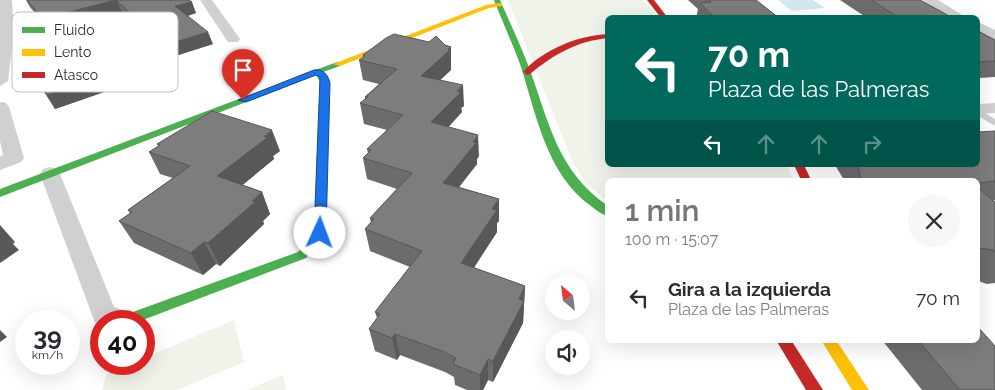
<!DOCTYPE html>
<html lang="es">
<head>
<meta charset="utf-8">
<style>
  body { margin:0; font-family:Raleway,sans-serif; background:#f7f7f7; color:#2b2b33; height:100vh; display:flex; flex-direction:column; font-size:19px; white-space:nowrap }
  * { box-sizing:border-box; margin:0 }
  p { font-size:16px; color:#7c7c81 }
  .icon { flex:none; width:28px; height:28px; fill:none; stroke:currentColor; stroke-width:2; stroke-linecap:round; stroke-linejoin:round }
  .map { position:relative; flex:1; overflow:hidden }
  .details { position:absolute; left:605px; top:178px; width:375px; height:165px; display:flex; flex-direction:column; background:#fff; border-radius:8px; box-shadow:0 5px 20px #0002 }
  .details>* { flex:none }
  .banner { position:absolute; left:605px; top:15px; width:375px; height:152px; border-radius:8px; box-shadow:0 5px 20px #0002; background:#00695c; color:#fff; overflow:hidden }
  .needle { width:32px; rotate:332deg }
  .tools { position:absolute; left:545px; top:275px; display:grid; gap:10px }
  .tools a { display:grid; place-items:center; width:45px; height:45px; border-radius:50%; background:#fff; box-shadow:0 5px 20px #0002; font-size:25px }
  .speed { position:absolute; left:15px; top:310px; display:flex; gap:10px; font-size:25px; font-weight:700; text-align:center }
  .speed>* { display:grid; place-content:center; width:65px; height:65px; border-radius:50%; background:#fff; box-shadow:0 5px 20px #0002; line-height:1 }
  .speed small { font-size:12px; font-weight:400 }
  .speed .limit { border:8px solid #d22; background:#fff; color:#111 }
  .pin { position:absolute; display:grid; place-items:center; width:42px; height:42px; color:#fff; margin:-51px -21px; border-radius:50% 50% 50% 0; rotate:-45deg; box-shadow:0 0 5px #0007 }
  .pin .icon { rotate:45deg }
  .me { position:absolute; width:55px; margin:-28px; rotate:2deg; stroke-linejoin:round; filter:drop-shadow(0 0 4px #0008) }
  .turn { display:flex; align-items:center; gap:18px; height:105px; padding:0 20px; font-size:22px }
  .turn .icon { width:65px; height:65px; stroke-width:2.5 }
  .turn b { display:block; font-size:35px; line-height:42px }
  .lanes { display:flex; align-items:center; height:48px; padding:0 20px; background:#0003; justify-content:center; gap:25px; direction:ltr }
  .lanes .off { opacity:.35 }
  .round { display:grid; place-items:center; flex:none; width:52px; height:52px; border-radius:26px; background:#f7f7f7 }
  .summary { display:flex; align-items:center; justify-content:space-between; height:85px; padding:0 20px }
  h1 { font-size:30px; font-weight:600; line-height:38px; color:#757575 }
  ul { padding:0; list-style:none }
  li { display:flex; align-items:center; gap:15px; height:70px; padding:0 20px }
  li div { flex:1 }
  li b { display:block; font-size:19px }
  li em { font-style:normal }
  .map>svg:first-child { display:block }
  .green { fill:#eff3e9 }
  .water { fill:#d4e8f2 }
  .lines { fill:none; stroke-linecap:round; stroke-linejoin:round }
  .lane { fill:#d0d0d0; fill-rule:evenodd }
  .street { fill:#d0d0d0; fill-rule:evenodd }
  .fast { fill:#4caf50; fill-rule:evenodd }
  .slow { fill:#ffc107; fill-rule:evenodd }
  .jam { fill:#c62828; fill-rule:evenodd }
  .wall { fill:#6c6c6c }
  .shaded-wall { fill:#585858 }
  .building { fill:#7d7d7d; stroke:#585858 }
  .route { fill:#1a73e8; stroke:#114b97 }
  .key { fill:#fff; stroke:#bfbfbf; stroke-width:1 }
  .key-label { font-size:14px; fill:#2b2b2b }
</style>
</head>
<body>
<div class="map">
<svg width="995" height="390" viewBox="0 0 995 390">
  <rect width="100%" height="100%" fill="#fff"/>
  <g class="green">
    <polygon points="508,0 643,0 659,17 608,18 608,165 787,165 793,180 608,180 607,201 584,182 572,161"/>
    <polygon points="234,320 244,362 177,390 102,390 107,374 130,364 144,364 144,358"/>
    <polygon points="283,375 286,390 246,390"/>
  </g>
  <polygon class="water" points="778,0 813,0 825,8 792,11"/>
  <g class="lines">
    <polygon class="lane" points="978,109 995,119 995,126 978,116"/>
    <g class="street">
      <polygon points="0,0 12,0 14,31 8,81 0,86"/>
      <polygon points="200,0 212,0 240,39 238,42 228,42"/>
      <polygon points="922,0 938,0 967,18 950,18"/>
      <polygon points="978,22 995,30 995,40 978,32"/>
      <polygon points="0,102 6,103 9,107 24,158 21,162 0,170 0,157 3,155 0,141"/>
      <polygon points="995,103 995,113 978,114 978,104"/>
      <polygon points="50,167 57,169 60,174 114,307 130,313 134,321 101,321 101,325 95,323 40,174 43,169"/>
    </g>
    <g class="fast">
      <path d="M494,0h6c10,23 21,46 30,70 19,53 28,102 78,136v10c-7,-2 -12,-6 -17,-10 -45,-32 -55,-93 -71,-142 -8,-22 -18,-43 -26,-64z"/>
      <polygon points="337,62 340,62 340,66 323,72 327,76 329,83 326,233 324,236 306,258 140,321 117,321 119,317 298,252 314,232 321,83 316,75 0,197 0,189"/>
    </g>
    <g class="slow">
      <polygon points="500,3 503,5 502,6 489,8 340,66 333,64 486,5"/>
      <polygon points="821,340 836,340 869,390 852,390"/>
    </g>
    <g class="jam">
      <polygon points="647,0 654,0 668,18 661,18"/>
      <path d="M608,34v4c-31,3 -55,17 -78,36l-3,1 -4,-3c21,-23 54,-36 85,-38z"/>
      <polygon points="794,165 804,165 811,180 801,180"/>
      <polygon points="776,340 791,340 823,390 806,390"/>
    </g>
  </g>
  <g class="wall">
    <polygon points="26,0 189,0 196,13 188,16 213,44 172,57 122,12 79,23 100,52 82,57 100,78 107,91 55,109 23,59 45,53 33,36 25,24 41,20 30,7"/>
    <polygon points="688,0 756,0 779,18 696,18 698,9"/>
    <polygon points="840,0 920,0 953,18 867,18"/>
    <polygon points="978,31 995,40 995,77 978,78"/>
    <polygon points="445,45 451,47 451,70 440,80 464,106 461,108 462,112 448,127 479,156 477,159 477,164 459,187 499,199 499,221 497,223 497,232 474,268 525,286 523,323 493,382 488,380 483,390 467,390 455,385 454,377 445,372 400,355 397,360 375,351 369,329 377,318 375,312 410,267 370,251 365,229 371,223 370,218 397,189 367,179 363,158 368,153 367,149 387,130 364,124 360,103 365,99 365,97 379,84 363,80 359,60 363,57 363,55"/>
    <polygon points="995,131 995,200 993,201 995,202 995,283 987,284 978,281 978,180 844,180 835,165 978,165"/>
    <polygon points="157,144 280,151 273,156 274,159 242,185 262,192 270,214 263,221 264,224 220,266 216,264 203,275 134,243 119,221 130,213 128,210 173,178 160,174 149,152 158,146"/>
    <polygon points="882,340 978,340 995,390 922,390"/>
  </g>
  <g class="shaded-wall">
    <polygon points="116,0 122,12 75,24 69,12"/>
    <polygon points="192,2 196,13 180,18 175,6"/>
    <polygon points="208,32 213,44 172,57 166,45"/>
    <polygon points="93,39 100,52 80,58 73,45"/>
    <polygon points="451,47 451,70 423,96 421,76"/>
    <polygon points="100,78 107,91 55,109 47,95"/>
    <polygon points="463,85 464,106 461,108 462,112 433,144 431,122"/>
    <polygon points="272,130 280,151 273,156 274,159 227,198 217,176"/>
    <polygon points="478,135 479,156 477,159 477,164 445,205 443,183"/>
    <polygon points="262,192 270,214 263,221 264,224 220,266 208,243"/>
    <polygon points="499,199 499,221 497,223 497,232 462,285 461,263 492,209"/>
    <polygon points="0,225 15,242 13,244 19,250 0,263"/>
    <polygon points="204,242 216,264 203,275 191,253"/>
    <polygon points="525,286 523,323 493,382 493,361"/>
    <polygon points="0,330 7,337 0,342"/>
    <polygon points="395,334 400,355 397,360 392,338"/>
    <polygon points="488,359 488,380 483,390 480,390 480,375"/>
  </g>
  <g class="building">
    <polygon points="27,0 189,0 192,2 175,6 208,32 166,45 116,0 69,12 93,39 73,45 100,78 47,95 23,59 47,53 25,24 43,19"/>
    <polygon points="709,0 756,0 779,18 715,18 700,3 711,2"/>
    <polygon points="871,0 920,0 953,18 900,18"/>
    <polygon points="978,31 995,40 995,61 978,62"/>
    <polygon points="394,34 429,42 436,36 445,45 451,47 448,49 450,50 421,76 463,85 457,91 461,92 431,122 478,135 473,142 476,143 443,183 499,199 492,209 497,210 461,263 525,286 519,299 524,301 493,361 488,359 480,375 453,364 456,358 442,351 395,334 392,338 369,329 380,314 375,312 422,251 365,229 374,219 370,218 412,173 363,158 371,150 367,149 403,115 360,103 368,97 365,97 397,69 359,60 365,56 363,55 386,38"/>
    <polygon points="212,111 272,130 264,136 267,138 217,176 262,192 252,201 255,202 208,243 204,242 191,253 119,221 132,212 128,210 190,166 149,152 160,145 157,144"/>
    <polygon points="995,131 995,181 978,183 978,180 861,180 858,165 978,165 978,132"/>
    <polygon points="978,188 995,202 995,253 994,250 978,248"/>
    <polygon points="978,327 995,346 995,390 960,390 918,340 978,340"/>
  </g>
  <path class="route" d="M314,70c9,-2 14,5 16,13l-4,150 -6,5 -6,-5 6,-156 -4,-2 -70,27 -8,-2z"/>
  <rect x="12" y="12" width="166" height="80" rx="8" class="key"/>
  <rect x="22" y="27" width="23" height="6" fill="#4caf50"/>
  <rect x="22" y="49" width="23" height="7" fill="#ffc107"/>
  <rect x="22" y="72" width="23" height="6" fill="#c62828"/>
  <g class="key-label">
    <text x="54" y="35">Fluido</text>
    <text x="54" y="57">Lento</text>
    <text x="54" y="80">Atasco</text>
  </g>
</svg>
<div class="tools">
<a><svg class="needle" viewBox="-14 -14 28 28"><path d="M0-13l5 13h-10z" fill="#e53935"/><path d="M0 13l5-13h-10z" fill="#7c7c81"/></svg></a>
<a><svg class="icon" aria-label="sound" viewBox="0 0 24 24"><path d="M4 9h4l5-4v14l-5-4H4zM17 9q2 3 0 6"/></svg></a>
</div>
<div class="speed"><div>39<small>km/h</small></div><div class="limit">40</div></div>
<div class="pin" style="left:243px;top:100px;background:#d93025"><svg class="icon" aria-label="arrive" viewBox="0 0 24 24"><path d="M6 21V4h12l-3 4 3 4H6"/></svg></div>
<svg class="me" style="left:320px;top:233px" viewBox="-20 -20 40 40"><circle r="19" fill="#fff"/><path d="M0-13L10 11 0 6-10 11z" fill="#1a73e8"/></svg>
<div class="banner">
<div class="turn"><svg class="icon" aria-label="left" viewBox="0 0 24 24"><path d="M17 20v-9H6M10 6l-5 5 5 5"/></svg><div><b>70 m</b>Plaza de las Palmeras</div></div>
<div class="lanes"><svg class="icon" aria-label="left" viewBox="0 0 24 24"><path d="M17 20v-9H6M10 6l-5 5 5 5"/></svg><svg class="icon off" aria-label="ahead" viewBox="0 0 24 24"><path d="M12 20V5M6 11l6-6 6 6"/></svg><svg class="icon off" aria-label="ahead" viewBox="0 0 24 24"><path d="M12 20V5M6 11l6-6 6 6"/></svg><svg class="icon off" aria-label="right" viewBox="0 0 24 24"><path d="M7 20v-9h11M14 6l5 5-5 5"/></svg></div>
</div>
<section class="details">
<div class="summary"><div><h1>1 min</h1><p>100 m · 15:07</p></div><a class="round"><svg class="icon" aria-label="close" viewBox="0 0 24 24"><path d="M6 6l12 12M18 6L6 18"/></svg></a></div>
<ul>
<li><svg class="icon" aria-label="left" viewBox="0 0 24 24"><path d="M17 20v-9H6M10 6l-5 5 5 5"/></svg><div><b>Gira a la izquierda</b><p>Plaza de las Palmeras</p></div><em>70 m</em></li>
</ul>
</section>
</div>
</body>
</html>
